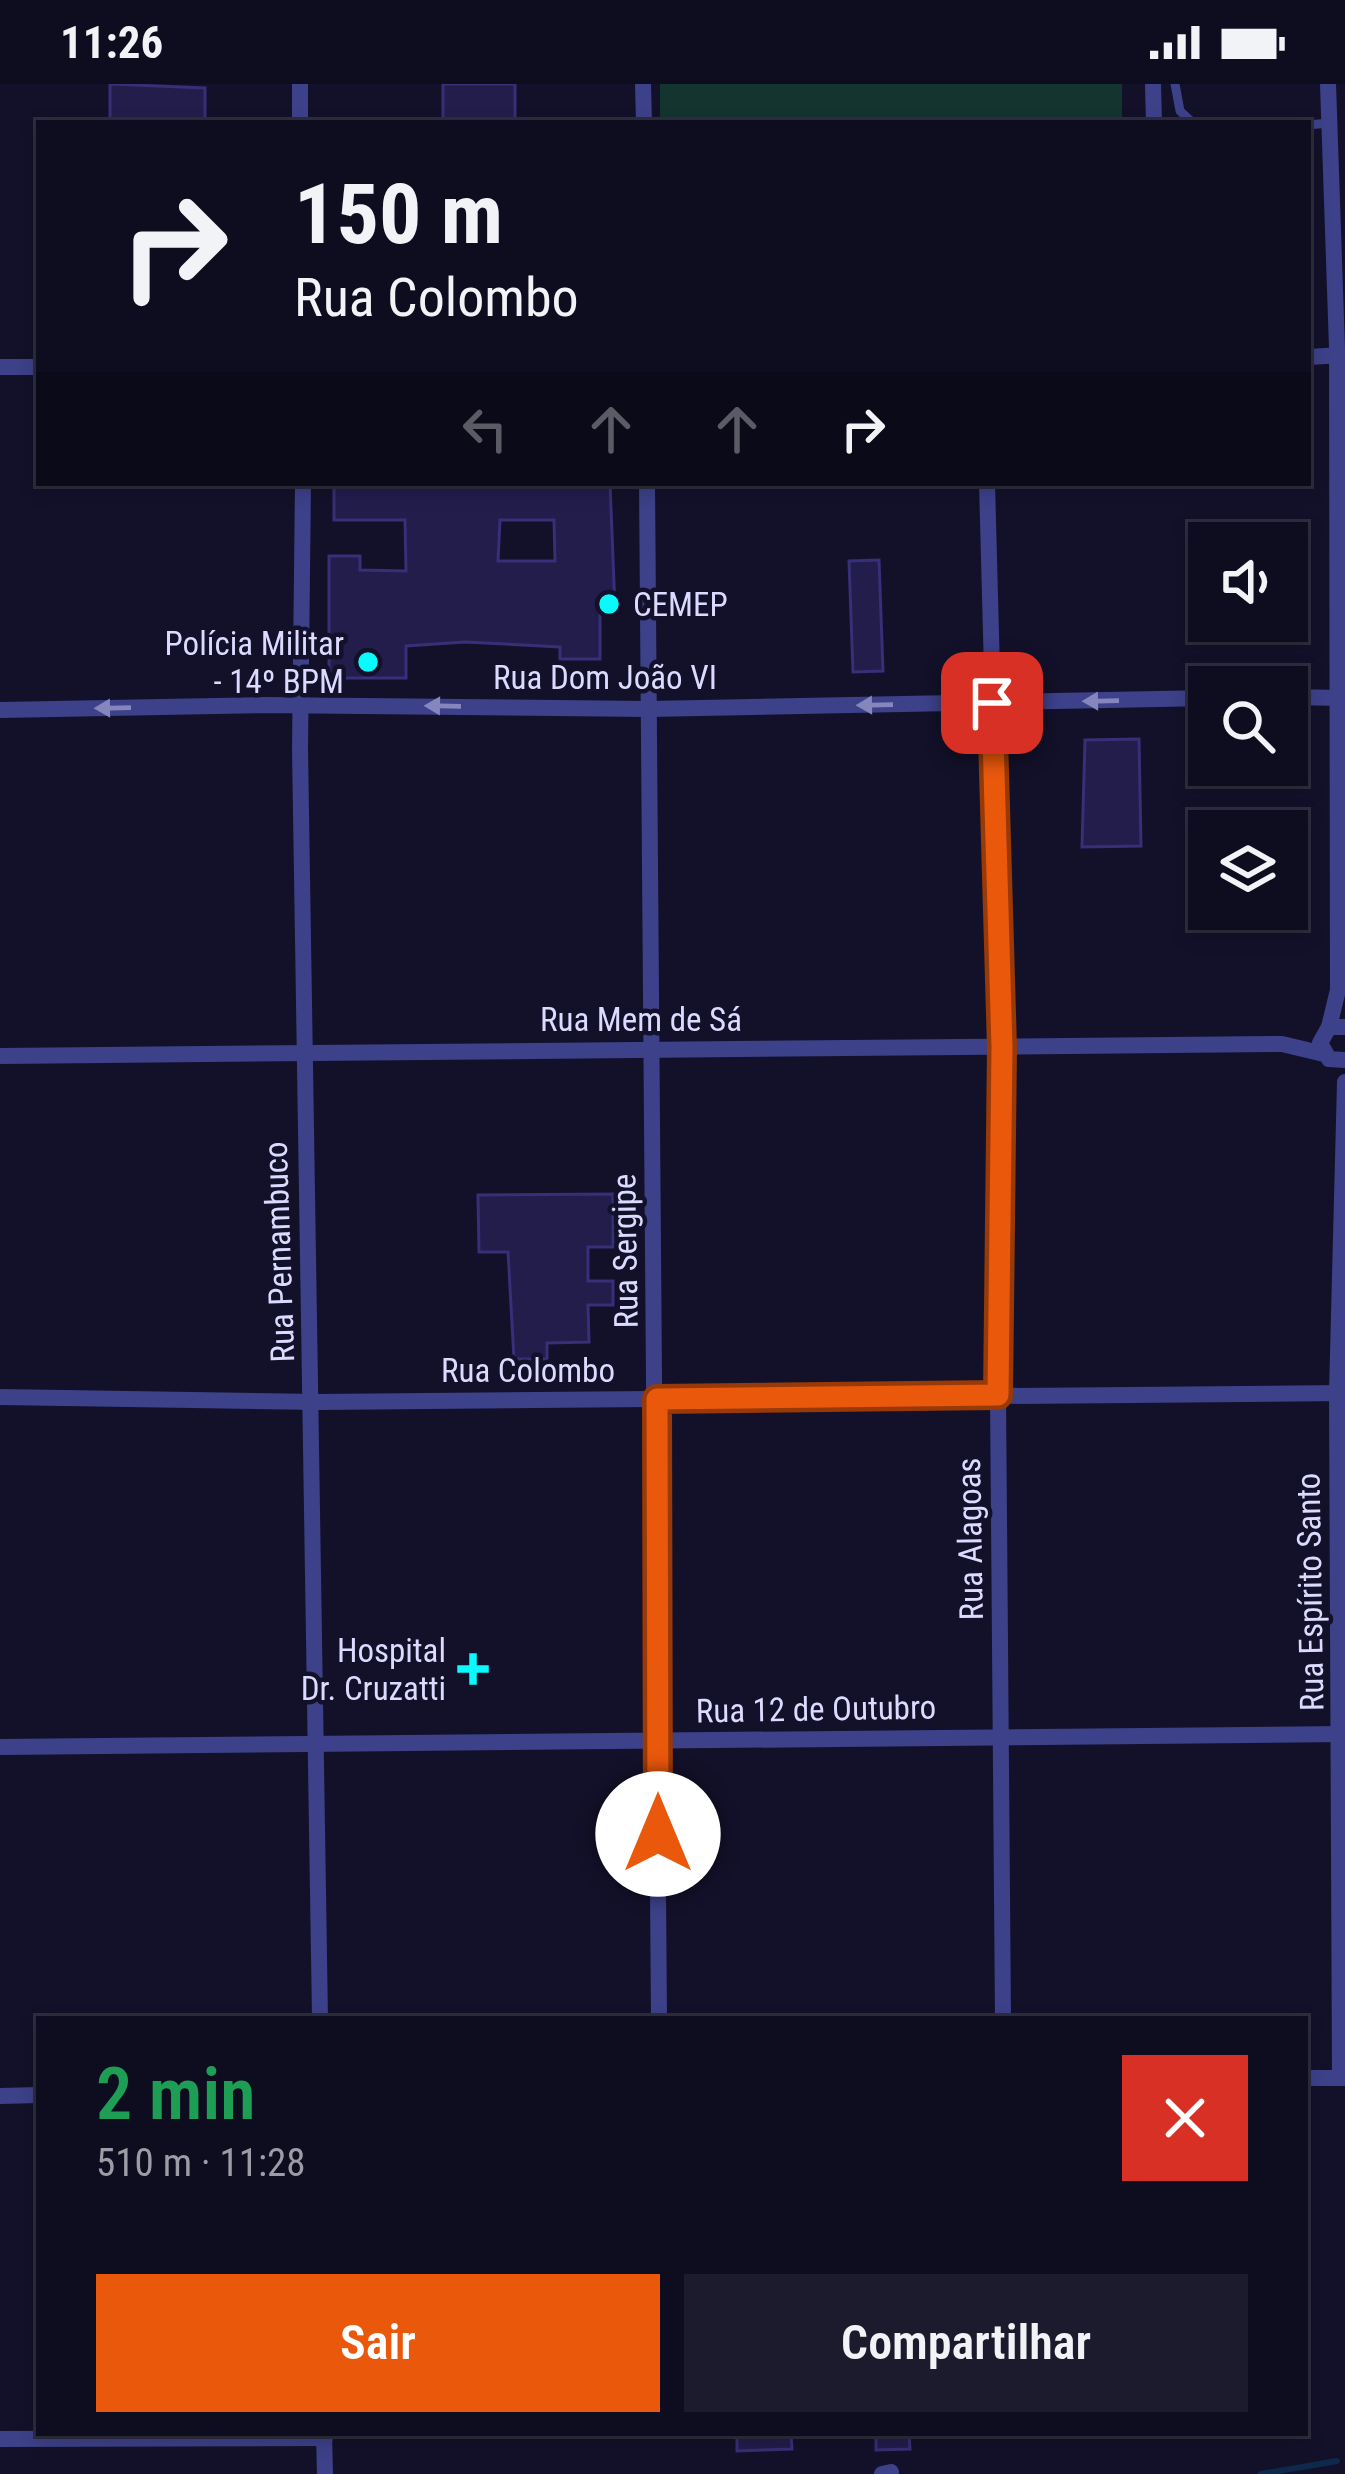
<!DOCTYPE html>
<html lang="pt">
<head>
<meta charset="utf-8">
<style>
  body { margin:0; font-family:"Roboto Condensed",sans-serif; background:#1c1b2d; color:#f1f3f6; height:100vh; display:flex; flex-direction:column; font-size:45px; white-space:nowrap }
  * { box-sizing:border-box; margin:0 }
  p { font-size:39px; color:#9b9ca5 }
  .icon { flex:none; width:66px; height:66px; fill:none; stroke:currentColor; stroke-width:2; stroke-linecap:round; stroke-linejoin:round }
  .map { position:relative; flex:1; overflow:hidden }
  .details { position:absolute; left:36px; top:1932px; width:1272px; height:420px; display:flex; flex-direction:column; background:#0e0d20; border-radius:0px; box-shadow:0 6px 18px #0003,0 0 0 3px #2e2d3e }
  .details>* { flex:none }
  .banner { position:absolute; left:36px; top:36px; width:1275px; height:366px; border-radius:0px; box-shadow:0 6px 18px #0003,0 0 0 3px #2e2d3e; background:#0e0d20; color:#f1f3f6; overflow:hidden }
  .controls { position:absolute; left:1188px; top:438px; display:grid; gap:24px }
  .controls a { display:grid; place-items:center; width:120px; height:120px; border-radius:0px; background:#0e0d20; box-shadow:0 6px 18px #0003,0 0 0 3px #2e2d3e; font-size:60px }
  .pin { position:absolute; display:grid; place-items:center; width:102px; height:102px; color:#fff; margin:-51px; border-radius:24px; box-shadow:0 6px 18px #0006 }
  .me { position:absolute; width:132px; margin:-66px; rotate:0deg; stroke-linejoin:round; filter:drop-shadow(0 0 9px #0008) }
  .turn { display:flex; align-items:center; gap:42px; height:252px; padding:0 60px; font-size:54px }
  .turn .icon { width:156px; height:156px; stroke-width:2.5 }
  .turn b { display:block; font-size:84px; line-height:102px }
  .lanes { display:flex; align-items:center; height:114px; padding:0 60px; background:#0003; justify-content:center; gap:60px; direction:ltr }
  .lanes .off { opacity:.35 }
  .round { display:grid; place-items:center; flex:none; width:126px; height:126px; border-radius:0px; background:#1c1b2d }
  .head { display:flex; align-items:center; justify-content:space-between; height:204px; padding:0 60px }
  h1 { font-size:72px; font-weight:600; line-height:90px; color:#1e9e55 }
  .primary-button { display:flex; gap:24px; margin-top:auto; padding:24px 60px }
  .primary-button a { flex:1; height:138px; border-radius:0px; background:#ea580c; color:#fff; font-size:48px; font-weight:600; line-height:138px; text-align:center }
  .primary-button a+a { background:#1c1b2d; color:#f1f3f6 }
  .status { display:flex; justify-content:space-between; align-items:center; height:84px; padding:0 60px; background:#0e0d20; direction:ltr }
  .status svg { height:33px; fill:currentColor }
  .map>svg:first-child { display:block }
  .green { fill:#143430 }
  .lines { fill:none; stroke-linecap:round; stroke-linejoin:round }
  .stream { stroke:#0d2a4d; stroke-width:6 }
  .building { fill:#221d4b; stroke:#372f77; stroke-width:3; fill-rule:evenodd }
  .service { stroke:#3d4189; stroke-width:9 }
  .minor { stroke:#3d4189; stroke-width:16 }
  .oneway { fill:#8586be }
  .route-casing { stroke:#983908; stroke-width:30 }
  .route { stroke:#ea580c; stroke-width:21 }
  .poi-dot { fill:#09fafd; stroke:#13112a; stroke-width:4.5 }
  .labels { text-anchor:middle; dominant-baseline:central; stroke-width:9; stroke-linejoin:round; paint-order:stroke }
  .poi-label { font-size:33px; fill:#dcdbff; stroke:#13112a; text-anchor:end }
  .street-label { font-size:33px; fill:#dcdbff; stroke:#13112a }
</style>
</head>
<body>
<div class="status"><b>11:26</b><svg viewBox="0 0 49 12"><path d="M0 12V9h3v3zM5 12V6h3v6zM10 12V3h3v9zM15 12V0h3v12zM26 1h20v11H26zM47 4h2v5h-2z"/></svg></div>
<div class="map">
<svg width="1345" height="2390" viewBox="0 0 1345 2390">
  <rect width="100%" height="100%" fill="#13112a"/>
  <rect class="green" x="660" y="0" width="462" height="39"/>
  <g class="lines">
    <polyline class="stream" points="1261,2390 1337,2377"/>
  </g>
  <g class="building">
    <polygon points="110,0 205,4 205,39 110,39"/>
    <rect x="443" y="0" width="72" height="39"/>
    <path d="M334,399h276l5,126h-15v50h-40v-12l-95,-5 -59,4v32h-77v-122h31v14l46,1 -1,-51h-71zM500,436h54l1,41h-57z"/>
    <polygon points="879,476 883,587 853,588 849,477"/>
    <polygon points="1139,655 1141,762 1082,763 1085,656"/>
    <polygon points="613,1110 613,1163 588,1163 588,1197 613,1197 613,1221 588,1221 589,1258 547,1259 547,1275 514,1275 508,1168 479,1168 478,1111"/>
    <polygon points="737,2349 791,2349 792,2365 737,2367"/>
    <polygon points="876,2349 909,2349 910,2365 876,2366"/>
  </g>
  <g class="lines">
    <g class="service">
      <polyline points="1175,0 1180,27 1193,39"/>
      <polyline points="1308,41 1329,39"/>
    </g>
    <g class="minor">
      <polyline points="300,0 300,39"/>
      <polyline points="643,0 644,39"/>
      <polyline points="1153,0 1154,39"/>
      <polyline points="1328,0 1337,264 1338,906 1329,943"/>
      <polyline points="1308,273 1343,271"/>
      <polyline points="0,283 39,283"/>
      <polyline points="303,399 300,665 320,1935"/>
      <polyline points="647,399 659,1935"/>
      <polyline points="987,399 1002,964 998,1311 1003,1935"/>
      <polyline points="1287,613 1345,614"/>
      <polyline points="0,626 265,621 649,625 1209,614"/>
      <polyline points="1345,943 1329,943 1320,959 1329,975 1345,976"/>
      <polyline points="0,972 1282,960 1324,970"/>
      <polyline points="0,1313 318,1318 1345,1309"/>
      <polyline points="0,1663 1345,1650"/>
      <polyline points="1305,1994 1345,1994"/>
      <polyline points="1340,1994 1337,1309 1345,998"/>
      <polyline points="0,2012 39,2011"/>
      <polyline points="324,2349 325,2390"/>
      <polyline points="0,2355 325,2354"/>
      <polyline points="882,2390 891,2388"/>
    </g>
  </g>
  <defs><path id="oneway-solid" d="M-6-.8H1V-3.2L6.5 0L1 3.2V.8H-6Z" transform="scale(3)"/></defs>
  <g class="oneway">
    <use href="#oneway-solid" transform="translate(1101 617) rotate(179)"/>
    <use href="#oneway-solid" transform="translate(875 621) rotate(179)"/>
    <use href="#oneway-solid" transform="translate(443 622) rotate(-179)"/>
    <use href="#oneway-solid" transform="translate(113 624) rotate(179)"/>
  </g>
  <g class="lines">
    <defs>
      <polyline id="route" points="658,1750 657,1315 998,1311 1002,964 992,619"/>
    </defs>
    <use href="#route" class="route-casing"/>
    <use href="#route" class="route"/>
  </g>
  <g class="poi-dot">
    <circle cx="609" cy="520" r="12"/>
    <circle cx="368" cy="578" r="12"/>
    <path d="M467 1567h12v12h12v12h-12v12h-12v-12h-12v-12h12z"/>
  </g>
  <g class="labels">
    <g class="poi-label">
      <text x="633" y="520" text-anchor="start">CEMEP</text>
      <text x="344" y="559">Polícia Militar<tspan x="344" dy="38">- 14º BPM</tspan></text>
      <text x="446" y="1566">Hospital<tspan x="446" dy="38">Dr. Cruzatti</tspan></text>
    </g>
    <g class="street-label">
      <text x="605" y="593">Rua Dom João VI</text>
      <text x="641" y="935">Rua Mem de Sá</text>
      <text transform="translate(625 1167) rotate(-91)">Rua Sergipe</text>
      <text transform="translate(279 1168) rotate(-92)">Rua Pernambuco</text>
      <text x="528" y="1286">Rua Colombo</text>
      <text transform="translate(970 1455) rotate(-91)">Rua Alagoas</text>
      <text transform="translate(1310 1508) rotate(-91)">Rua Espírito Santo</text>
      <text transform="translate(816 1625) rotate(-1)">Rua 12 de Outubro</text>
    </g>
  </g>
</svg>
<div class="controls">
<a><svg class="icon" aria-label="sound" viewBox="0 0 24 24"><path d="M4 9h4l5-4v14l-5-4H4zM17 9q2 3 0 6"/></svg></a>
<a><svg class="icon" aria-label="search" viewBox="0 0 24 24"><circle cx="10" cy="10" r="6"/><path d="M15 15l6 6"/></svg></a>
<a><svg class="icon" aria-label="layers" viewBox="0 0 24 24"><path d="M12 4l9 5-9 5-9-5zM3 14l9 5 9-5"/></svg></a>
</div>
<div class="pin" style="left:992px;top:619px;background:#d93025"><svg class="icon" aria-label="arrive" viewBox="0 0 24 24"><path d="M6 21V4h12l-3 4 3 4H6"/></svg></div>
<svg class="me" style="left:658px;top:1750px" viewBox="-20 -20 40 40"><circle r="19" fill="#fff"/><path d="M0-13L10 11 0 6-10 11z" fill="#ea580c"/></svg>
<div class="banner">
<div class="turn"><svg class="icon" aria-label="right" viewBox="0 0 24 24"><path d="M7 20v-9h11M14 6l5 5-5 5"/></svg><div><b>150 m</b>Rua Colombo</div></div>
<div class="lanes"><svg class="icon off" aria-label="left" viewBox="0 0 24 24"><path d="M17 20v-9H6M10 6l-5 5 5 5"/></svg><svg class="icon off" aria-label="ahead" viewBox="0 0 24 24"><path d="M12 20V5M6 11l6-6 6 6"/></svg><svg class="icon off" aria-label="ahead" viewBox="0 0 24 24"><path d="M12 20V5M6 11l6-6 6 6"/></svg><svg class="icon" aria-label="right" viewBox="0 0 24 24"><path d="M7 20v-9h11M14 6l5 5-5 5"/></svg></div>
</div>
<section class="details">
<div class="head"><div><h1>2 min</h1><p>510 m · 11:28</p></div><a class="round" style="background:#d93025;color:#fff"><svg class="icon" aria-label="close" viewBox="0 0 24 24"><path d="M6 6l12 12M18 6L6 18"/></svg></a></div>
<div class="primary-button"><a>Sair</a><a>Compartilhar</a></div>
</section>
</div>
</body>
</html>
